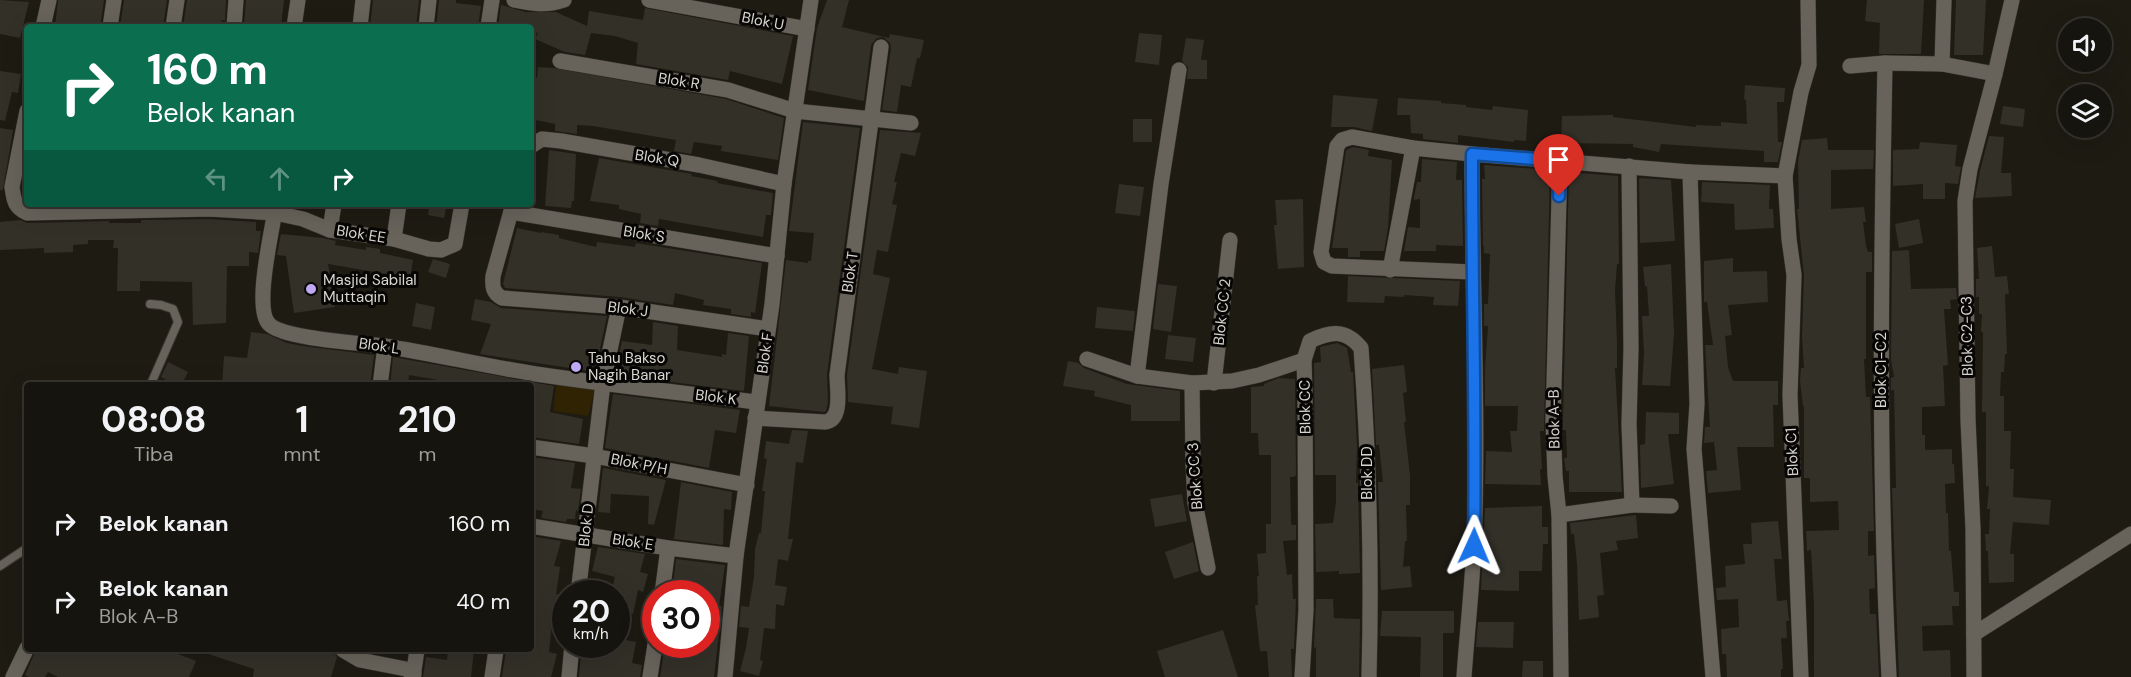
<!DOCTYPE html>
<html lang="id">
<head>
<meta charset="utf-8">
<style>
  body { margin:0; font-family:"DM Sans",sans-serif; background:#23211c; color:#f1f3f6; height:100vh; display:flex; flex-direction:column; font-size:22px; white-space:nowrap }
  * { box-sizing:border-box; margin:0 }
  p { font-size:20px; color:#9e9e9e }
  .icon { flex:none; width:33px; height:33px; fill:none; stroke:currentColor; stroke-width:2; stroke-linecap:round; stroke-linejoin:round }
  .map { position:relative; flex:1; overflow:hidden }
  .details { position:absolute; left:24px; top:382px; width:510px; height:270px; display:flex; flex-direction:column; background:#16140e; border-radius:6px; box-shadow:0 6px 24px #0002,0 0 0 2px #35332e }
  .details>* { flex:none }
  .hud { position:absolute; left:24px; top:24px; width:510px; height:183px; border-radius:6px; box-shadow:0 6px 24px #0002,0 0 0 2px #35332e; background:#0b6e4f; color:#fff; overflow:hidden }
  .tools { position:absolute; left:2058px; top:18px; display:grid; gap:12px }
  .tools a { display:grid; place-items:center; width:54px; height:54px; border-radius:50%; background:#16140e; box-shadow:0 6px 24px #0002,0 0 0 2px #35332e; font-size:30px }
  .speed { position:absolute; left:552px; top:580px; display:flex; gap:12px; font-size:30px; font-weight:700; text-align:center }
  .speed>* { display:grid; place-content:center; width:78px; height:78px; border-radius:50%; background:#16140e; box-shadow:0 6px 24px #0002,0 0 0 2px #35332e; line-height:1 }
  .speed small { font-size:15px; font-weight:400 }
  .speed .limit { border:9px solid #d22; background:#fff; color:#111 }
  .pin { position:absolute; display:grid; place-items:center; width:51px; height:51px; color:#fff; margin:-62px -26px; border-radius:50% 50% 50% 0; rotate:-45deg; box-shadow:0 0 6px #0007 }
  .pin .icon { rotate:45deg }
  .me { position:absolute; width:66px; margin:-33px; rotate:1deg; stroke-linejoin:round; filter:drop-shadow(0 0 4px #0008) }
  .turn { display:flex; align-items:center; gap:21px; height:126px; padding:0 24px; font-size:27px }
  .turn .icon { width:78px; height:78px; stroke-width:2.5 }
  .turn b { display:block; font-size:42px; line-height:51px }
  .lanes { display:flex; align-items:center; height:57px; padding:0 24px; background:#0003; justify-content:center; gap:30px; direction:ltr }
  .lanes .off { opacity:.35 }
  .eta { display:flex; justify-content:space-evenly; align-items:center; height:102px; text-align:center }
  .eta b { font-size:36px; font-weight:700; line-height:42px }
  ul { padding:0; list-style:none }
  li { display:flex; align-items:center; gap:18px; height:78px; padding:0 24px }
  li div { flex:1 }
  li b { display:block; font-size:22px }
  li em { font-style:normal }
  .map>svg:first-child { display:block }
  .green { fill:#302303 }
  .building { fill:#333028 }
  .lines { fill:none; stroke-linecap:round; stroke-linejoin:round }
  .lane-casing { stroke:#363430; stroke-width:10 }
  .street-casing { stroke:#363430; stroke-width:16 }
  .lane { stroke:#67635a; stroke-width:8 }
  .street { stroke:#67635a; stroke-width:15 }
  .route-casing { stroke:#114b97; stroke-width:15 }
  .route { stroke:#1a73e8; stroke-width:10 }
  .poi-dot { fill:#bfa9f4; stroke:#070604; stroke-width:2 }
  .labels { text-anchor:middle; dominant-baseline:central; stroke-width:6; stroke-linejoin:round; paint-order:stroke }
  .street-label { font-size:15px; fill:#d9d7d1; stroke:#070604 }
  .poi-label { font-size:15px; fill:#d9d7d1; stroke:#070604; text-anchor:start }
</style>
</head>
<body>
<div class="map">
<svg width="2131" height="677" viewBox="0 0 2131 677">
  <rect width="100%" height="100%" fill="#1e1b13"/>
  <polygon class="green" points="557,381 596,385 588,416 553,411"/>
  <g class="building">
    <polygon points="0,0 29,2 20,38 0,34"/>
    <polygon points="58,0 104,0 100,27 55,27"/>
    <polygon points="124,0 167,0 163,27 120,27"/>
    <polygon points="187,0 226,0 225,21 221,20 222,27 183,27"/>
    <polygon points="246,0 284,0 281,27 244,24"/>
    <polygon points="373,0 419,0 416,27 370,27"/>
    <polygon points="439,0 456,0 456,3 481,6 478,27 436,27"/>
    <polygon points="827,0 849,0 842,27 889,38 890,34 924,40 920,58 917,58 911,87 901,85 897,112 882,110 891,48 890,43 883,37 877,38 871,45 864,101 808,90 817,28"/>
    <polygon points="1867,0 1924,0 1921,54 1879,54 1880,23 1865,21"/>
    <polygon points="1956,0 1986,0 1983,55 1954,55"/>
    <polygon points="501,5 526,12 556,12 587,26 589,11 643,20 645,8 793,36 782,84 730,71 728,80 636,64 638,43 615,36 591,33 585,55 565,52 535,39 538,33 531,32 531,27 498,27"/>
    <polygon points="1139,33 1162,35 1159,65 1135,62"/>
    <polygon points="1186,38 1204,40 1201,60 1207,60 1207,79 1187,79 1188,67 1182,61"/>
    <polygon points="538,67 554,68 726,99 784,118 778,160 721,151 722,146 694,142 691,154 674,151 676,140 593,126 577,125 577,134 555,131 555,124 531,119 531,77 537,78"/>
    <polygon points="0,71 21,74 18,93 12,92 5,121 0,120"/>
    <polygon points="1745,85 1785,88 1784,102 1777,102 1778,142 1782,142 1778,162 1764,162 1764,151 1661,144 1659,152 1633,147 1633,144 1561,143 1562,116 1613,115 1613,117 1696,127 1696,125 1721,126 1721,122 1747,124 1746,100 1744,99"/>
    <polygon points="1333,95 1378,99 1372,131 1354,127 1331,127"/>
    <polygon points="1398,98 1441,101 1441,103 1466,105 1466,107 1492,110 1493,106 1528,110 1526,141 1514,140 1514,142 1458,135 1458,143 1423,139 1423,134 1411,133 1410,115 1397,115"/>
    <polygon points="2003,106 2025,109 2023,127 2000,124"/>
    <rect x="1133" y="119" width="19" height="23"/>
    <polygon points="803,122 860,128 827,374 828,402 826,411 824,412 769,406 786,260 808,263 808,261 811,261 814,233 789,231"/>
    <polygon points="0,128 13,130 3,190 0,190"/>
    <polygon points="880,130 921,133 915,156 901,153 894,182 897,182 892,204 897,205 888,252 877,250 873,274 890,278 872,369 898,374 899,367 927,371 919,428 891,424 893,407 848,402 847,375"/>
    <polygon points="1989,136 2004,137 2001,173 2011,173 2012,196 1975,198 1980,171"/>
    <polygon points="1827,138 1828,150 1874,150 1873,169 1831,170 1831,209 1864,207 1866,222 1863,222 1866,246 1868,252 1872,252 1872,272 1866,272 1866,359 1864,359 1866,397 1870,397 1874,531 1868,531 1868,556 1874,555 1875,588 1869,589 1870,614 1876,614 1879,677 1814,677 1814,604 1811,550 1807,551 1806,531 1839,530 1838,501 1810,502 1810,478 1804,478 1804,406 1803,406 1800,381 1801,368 1804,368 1802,337 1804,275 1797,209 1799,209 1798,162 1802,140"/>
    <polygon points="1920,142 1957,145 1955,166 1961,167 1958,184 1945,183 1945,199 1923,199 1923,184 1893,186 1893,150 1919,149"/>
    <polygon points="1353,147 1369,150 1368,156 1392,160 1388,227 1384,251 1360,251 1360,257 1348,257 1348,248 1332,248 1346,150"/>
    <polygon points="549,150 576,154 574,201 572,201 571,208 545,206"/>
    <polygon points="599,158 692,174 691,176 718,181 717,183 773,193 771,215 766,215 763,237 659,219 658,226 640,223 641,214 619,209 619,205 590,201"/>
    <polygon points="1422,159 1457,162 1456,180 1462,180 1463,246 1436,245 1436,251 1404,251 1408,227 1420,228 1420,199 1414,200 1414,197 1417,182 1421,182"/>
    <polygon points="27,161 27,193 23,192 22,187"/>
    <polygon points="1484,165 1550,170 1544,431 1540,431 1542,469 1540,469 1541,485 1485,484 1486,451 1512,452 1510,431 1517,431 1518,406 1485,406 1485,368 1488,326 1484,326 1484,304 1488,304 1490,254 1484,253 1484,246 1483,246 1482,179 1485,179"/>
    <polygon points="1569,172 1618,176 1619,264 1617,264 1615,290 1617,343 1617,368 1615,368 1622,492 1569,492 1569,471 1566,471 1564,458 1567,458 1566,430 1563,430 1563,420"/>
    <polygon points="1639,178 1671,180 1675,241 1640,243"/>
    <polygon points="1702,182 1770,185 1769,209 1773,209 1774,228 1735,230 1734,204 1701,202"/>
    <polygon points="1119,184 1144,187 1140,216 1115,213"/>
    <polygon points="1303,199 1304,267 1278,269 1274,225 1277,225 1275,200"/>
    <polygon points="430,204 447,204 444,218 428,215"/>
    <polygon points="209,219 256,222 256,231 261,231 258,253 249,252 249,266 227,266 226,323 193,325 192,282 140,281 140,291 117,291 118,248 113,248 114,240 88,240 88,244 73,245 73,252 44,253 44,248 0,250 0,222 20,220 27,223 109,221 109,223 141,223 141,220"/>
    <polygon points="1919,219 1923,243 1899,248 1895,224"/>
    <polygon points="517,228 541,233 541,232 559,235 559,238 596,247 597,242 635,247 636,243 762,263 755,313 751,312 751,317 731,314 731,309 703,305 704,300 675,293 673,305 620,297 505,288 503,284"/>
    <polygon points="281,234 323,238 336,241 335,245 366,250 366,247 380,249 380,253 413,260 410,278 328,264 335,307 294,313 286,256 277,255"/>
    <polygon points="1992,246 1995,277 2007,276 2009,294 2005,294 2007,354 2005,354 2004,372 2001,372 2000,396 2004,396 2004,431 2011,431 2010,469 2014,469 2013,497 2051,500 2049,525 2013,522 2010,554 2014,554 2014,582 1989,583 1988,551 1986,551 1985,534 1989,534 1990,509 1987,509 1989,486 1986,486 1986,412 1982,412 1983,332 1981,332 1982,314 1979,314 1979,297 1976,297 1976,279 1979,279 1977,248"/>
    <polygon points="1909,250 1911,289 1956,288 1957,299 1950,300 1951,309 1944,309 1948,365 1943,366 1945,406 1922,407 1922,435 1925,435 1925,450 1952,449 1952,464 1954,464 1955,483 1945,484 1946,513 1948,513 1949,551 1951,551 1954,592 1959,592 1959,606 1952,606 1953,625 1922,626 1923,651 1950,650 1951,677 1899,677 1892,488 1896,488 1894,390 1891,390 1891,378 1894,377 1891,360 1892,251"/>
    <polygon points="1733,258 1733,272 1767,271 1768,302 1728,305 1732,335 1725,336 1728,367 1733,381 1778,381 1778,405 1773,405 1774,447 1737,447 1741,490 1708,493 1706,471 1717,470 1714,442 1704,443 1705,427 1710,427 1705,345 1713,345 1707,302 1704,302 1704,261"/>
    <polygon points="433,259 450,264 446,278 428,272"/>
    <polygon points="1671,264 1674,334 1670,386 1642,385 1644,353 1642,316 1649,316 1647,286 1645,287 1643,267"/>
    <polygon points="1348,276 1460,281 1458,306 1433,305 1434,297 1404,295 1403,297 1385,296 1384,303 1347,302"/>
    <polygon points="1158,284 1177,286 1171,332 1153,329"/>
    <polygon points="475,299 491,302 501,308 607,316 595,372 480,354 491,324 471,320"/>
    <polygon points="416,303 435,307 431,330 412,326"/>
    <polygon points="1097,307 1135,311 1133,331 1095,328"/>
    <polygon points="653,322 678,326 677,350 722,357 722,354 726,355 728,333 749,336 744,391 615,375 622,341 652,345"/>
    <polygon points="251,332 267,334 287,343 303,346 374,355 370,386 284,386 271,383 270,386 261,386 243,383 243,386 222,386 224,356 247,358"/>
    <polygon points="1168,335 1196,338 1193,362 1165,359"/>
    <polygon points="1337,343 1347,348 1351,372 1353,372 1357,445 1356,483 1358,483 1360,573 1339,574 1339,571 1316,572 1315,524 1333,523 1336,502 1336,475 1315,475 1314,363 1321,362 1320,347"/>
    <polygon points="393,357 554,386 550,412 583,419 579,444 531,437 531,386 443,386 444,381 409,375 408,386 390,386"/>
    <polygon points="1068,361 1078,363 1084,368 1127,384 1180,391 1180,421 1131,421 1131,405 1094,396 1095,391 1063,386"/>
    <polygon points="168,362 188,372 181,386 177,386 161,377"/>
    <polygon points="1404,365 1407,392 1403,393 1406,422 1404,422 1410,475 1410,505 1406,505 1407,541 1405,541 1403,567 1410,566 1412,587 1381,590 1378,482 1383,482 1379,445 1376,445 1372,369"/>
    <polygon points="1279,378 1295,379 1296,475 1294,477 1290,477 1291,523 1292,525 1296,525 1296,540 1283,541 1287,575 1292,574 1293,599 1296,599 1294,649 1291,649 1292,677 1269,677 1267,651 1260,651 1255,605 1258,605 1257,576 1259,576 1257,554 1266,553 1266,524 1271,524 1271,455 1259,455 1258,433 1251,433 1251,387 1264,386 1264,384"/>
    <polygon points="613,394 740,410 736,433 715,430 709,468 605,448"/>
    <polygon points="1646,412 1679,413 1679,434 1668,434 1674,484 1641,488 1640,445 1645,444"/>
    <polygon points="792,430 808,431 803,463 796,462 788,539 793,539 788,561 778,559 775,585 787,587 784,606 776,604 775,629 764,628 760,660 763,661 759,676 740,671 746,648 749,628 739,627 741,606 749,607 754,577 755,549 759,533 761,533 765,491 762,491 767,459 764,458 766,441 789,444"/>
    <polygon points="531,457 575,463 571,488 581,489 578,511 576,510 575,519 567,519 566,522 541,518 543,511 531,509"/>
    <polygon points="603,468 666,480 654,525 648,524 649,496 611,494 610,513 598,512"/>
    <polygon points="681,482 732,492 731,510 724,509 723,545 674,539"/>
    <polygon points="1182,494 1187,521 1155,527 1150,499"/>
    <polygon points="1542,506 1542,527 1548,527 1548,544 1543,544 1542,571 1519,571 1519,591 1481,590 1485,508"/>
    <polygon points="1636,515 1638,538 1616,541 1618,550 1600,553 1604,595 1597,596 1599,617 1579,620 1577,564 1574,534 1571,534 1570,523"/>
    <polygon points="1778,521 1782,559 1774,559 1777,601 1787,600 1789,621 1786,621 1787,638 1781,638 1783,669 1781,669 1781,677 1727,677 1726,654 1722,654 1721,629 1739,627 1738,599 1717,600 1716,588 1726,587 1725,566 1745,564 1743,544 1752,544 1751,523"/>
    <polygon points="536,537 561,541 554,566 560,567 556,594 561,595 557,615 553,614 549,652 557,654 551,677 502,677 506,650 531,650 531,555"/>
    <polygon points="1193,542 1199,571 1174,579 1165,552"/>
    <polygon points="598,547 645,554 640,572 648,574 643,592 638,590 633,614 616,610 616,594 611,594 615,577 592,571"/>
    <polygon points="676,559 725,565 719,606 722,606 714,677 660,677 665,645 706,645 706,594 672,594"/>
    <polygon points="1316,599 1333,599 1334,618 1360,619 1359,677 1316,677 1316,647 1314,648"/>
    <polygon points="1382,611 1454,611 1454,633 1443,633 1443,677 1420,677 1421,637 1380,636"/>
    <polygon points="1478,622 1514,622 1513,648 1476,647"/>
    <polygon points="1223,630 1238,677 1165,677 1157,651"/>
    <polygon points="616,638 636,642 632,663 642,665 640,677 579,677 582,645 616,645"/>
    <polygon points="36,650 168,650 196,661 189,677 58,677 48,672 45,677 29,677 25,675"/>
    <polygon points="202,650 326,650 334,652 337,657 331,677 253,677 254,669 202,652"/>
    <polygon points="448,650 474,650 471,677 423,677 426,657 447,660"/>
    <polygon points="1523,661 1543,661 1543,677 1522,677"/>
  </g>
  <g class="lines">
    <defs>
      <g id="lane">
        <polyline points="150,386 178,322 173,309 161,305 150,304"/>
        <polyline points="0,566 27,548"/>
      </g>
      <g id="street">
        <path d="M514,0c18,4 33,6 50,0"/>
        <polyline points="649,0 807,29"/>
        <polyline points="43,27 49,0"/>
        <polyline points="110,27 114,0"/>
        <polyline points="173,27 177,0"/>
        <polyline points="234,27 236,0"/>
        <polyline points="294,27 298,0"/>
        <polyline points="360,27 363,0"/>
        <polyline points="426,27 429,0"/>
        <polyline points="488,27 492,0"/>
        <polyline points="560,61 728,90 795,111 911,123"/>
        <path d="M1885,63c-4,205 -7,409 4,614"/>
        <polyline points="1942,64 1944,0"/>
        <polyline points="1850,66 1885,63 1942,64 1995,74"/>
        <path d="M27,111l-15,76c2,13 2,20 15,26l182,-4 66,4 28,6 27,11 64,9 35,10 12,1 14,-6 7,-40"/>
        <polyline points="531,146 542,139 561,141 699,165 784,184"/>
        <polyline points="1472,154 1690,172"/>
        <polyline points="1560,161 1553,420 1555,476 1559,515 1561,677"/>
        <polyline points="1785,176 1801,92 1809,65 1808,0"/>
        <path d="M276,204c-3,24 -23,104 -7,120 14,15 92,19 115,22 51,8 101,20 152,28 73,11 148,19 221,28"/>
        <path d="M513,204l-20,72c-1,11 0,17 9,22l117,9 149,22"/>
        <polyline points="511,212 777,256"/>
        <polyline points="330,230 334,204"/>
        <polyline points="394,239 399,204"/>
        <polyline points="1390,270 1413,148"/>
        <polyline points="1087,359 1137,376 1192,383 1232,381 1259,375 1304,360"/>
        <polyline points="1137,376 1161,184 1179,70"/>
        <polyline points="1192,383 1193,463 1195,503 1208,568"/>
        <polyline points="1214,383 1230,240"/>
        <polyline points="380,386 385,346"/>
        <path d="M755,418l70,4c18,-2 12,-33 12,-47l44,-328"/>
        <polyline points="531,447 594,456 747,485"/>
        <polyline points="1632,505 1671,506"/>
        <polyline points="1559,515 1632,505 1629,424 1631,348 1629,166"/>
        <polyline points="531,526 668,548 736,556"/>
        <polyline points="578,594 603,383 619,307"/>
        <polyline points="662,594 668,548"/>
        <polyline points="1974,634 2131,534"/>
        <polyline points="343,650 360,660 406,669 414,674"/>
        <polyline points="13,677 27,648"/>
        <polyline points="413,677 417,650"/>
        <polyline points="492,677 496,650"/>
        <polyline points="569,677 572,645"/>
        <polyline points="650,677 656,638"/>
        <polyline points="725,677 736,556 772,304 784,184 811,0"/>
        <path d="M1302,677l4,-67 -1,-216 -1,-34 6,-19c21,-10 36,-12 51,7 8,109 11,219 8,329"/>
        <path d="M1464,677c3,-44 8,-88 10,-132 5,-130 -2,-260 -2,-391l-59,-6 -61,-11 -10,3 -5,6 -16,106 3,10 8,4 140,6"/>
        <polyline points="1713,677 1694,449 1697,404 1690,172 1785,176 1789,239 1794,275 1790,395 1801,677"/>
        <polyline points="1974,677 1973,529 1968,420 1965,201 1970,169 1995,74 2012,0"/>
      </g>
    </defs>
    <use href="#lane" class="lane-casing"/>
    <use href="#street" class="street-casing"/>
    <use href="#lane" class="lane"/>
    <use href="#street" class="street"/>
  </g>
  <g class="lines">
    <defs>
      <path id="route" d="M1474,546c2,-131 -2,-261 -2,-392l88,7 -1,35"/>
    </defs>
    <use href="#route" class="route-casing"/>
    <use href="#route" class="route"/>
  </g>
  <g class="poi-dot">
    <circle cx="311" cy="289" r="6"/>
    <circle cx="576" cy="367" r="6"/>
  </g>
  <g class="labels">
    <g class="street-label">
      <text transform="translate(763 21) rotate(11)">Blok U</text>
      <text transform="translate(679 81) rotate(9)">Blok R</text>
      <text transform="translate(657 158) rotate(9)">Blok Q</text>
      <text transform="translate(361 234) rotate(9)">Blok EE</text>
      <text transform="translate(644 234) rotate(9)">Blok S</text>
      <text transform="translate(850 272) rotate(-82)">Blok T</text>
      <text transform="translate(628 309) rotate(7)">Blok J</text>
      <text transform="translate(1222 312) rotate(-84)">Blok CC 2</text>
      <text transform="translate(1967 336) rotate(-91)">Blok C2-C3</text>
      <text transform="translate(379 346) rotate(8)">Blok L</text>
      <text transform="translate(765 353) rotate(-82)">Blok F</text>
      <text transform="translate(1881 370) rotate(-90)">Blok C1-C2</text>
      <text transform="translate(716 397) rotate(7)">Blok K</text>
      <text transform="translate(1305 407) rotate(-91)">Blok CC</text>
      <text transform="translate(1554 419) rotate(-91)">Blok A-B</text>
      <text transform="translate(1792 452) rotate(-93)">Blok C1</text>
      <text transform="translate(639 464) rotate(11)">Blok P/H</text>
      <text transform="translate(1367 473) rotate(-90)">Blok DD</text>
      <text transform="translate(1195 476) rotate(-94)">Blok CC 3</text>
      <text transform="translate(586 525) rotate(-84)">Blok D</text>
      <text transform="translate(633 542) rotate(9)">Blok E</text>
    </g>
    <g class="poi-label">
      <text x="323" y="280">Masjid Sabilal<tspan x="323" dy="17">Muttaqin</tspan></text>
      <text x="588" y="358">Tahu Bakso<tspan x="588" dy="17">Nagih Banar</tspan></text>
    </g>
  </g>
</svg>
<div class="tools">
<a><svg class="icon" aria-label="sound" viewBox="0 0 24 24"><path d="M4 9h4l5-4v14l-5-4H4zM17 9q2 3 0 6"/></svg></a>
<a><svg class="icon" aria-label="layers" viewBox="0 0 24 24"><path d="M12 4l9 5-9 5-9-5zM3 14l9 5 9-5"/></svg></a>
</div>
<div class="speed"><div>20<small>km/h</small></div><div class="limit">30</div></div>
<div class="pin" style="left:1559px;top:196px;background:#d93025"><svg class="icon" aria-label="arrive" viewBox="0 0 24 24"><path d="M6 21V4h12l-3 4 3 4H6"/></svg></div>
<svg class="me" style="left:1474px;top:546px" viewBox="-20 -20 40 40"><path d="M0-17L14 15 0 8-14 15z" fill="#1a73e8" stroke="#fff" stroke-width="4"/></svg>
<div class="hud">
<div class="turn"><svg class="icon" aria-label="right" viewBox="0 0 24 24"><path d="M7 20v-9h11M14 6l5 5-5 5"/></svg><div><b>160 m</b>Belok kanan</div></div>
<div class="lanes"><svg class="icon off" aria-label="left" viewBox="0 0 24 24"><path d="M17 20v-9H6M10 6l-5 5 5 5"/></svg><svg class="icon off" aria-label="ahead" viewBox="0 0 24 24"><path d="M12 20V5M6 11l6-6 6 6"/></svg><svg class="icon" aria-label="right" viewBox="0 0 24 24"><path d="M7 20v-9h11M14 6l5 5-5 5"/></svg></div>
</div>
<section class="details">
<div class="eta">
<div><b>08:08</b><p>Tiba</p></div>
<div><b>1</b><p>mnt</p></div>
<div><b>210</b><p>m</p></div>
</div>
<ul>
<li><svg class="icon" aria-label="right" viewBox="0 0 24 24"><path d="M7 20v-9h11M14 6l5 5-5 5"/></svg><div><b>Belok kanan</b></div><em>160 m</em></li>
<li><svg class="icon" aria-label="right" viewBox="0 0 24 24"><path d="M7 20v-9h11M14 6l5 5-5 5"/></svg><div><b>Belok kanan</b><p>Blok A-B</p></div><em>40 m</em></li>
</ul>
</section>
</div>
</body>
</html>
